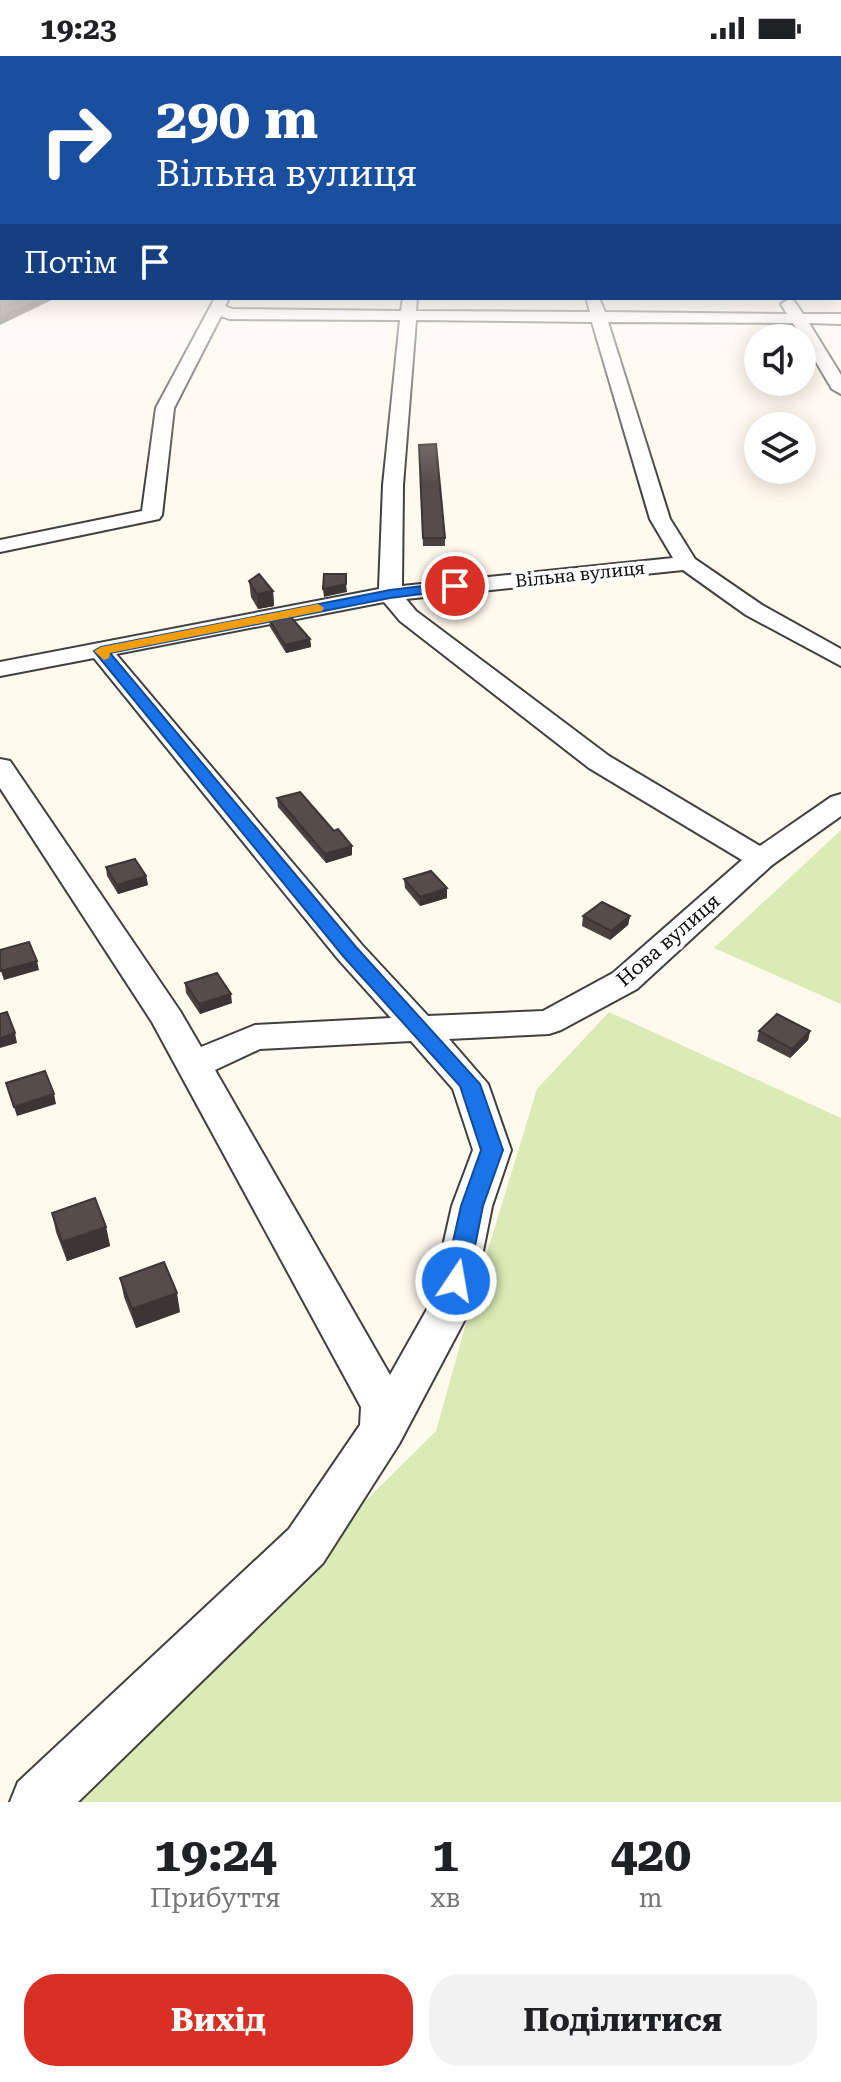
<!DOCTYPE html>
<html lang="uk">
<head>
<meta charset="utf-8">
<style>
  body { margin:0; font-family:"Roboto Serif",serif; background:#f2f2f2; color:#202124; height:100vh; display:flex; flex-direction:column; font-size:30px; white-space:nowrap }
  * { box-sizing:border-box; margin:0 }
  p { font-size:26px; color:#757577 }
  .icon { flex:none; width:44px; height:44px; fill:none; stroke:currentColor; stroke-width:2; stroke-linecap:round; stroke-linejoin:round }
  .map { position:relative; height:1746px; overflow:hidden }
  .sheet { display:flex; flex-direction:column; background:#fff; flex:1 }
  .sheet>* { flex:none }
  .guide { position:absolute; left:0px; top:0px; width:842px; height:244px; box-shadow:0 4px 20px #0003; background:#1a4fa0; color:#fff; overflow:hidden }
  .controls { position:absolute; left:744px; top:268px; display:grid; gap:16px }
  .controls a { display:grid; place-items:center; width:72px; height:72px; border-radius:50%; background:#fff; box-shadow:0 4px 20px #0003; font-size:40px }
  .pin { position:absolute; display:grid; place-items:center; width:68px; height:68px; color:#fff; margin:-34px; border:4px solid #fff; border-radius:50%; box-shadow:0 2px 8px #0007 }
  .me { position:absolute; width:88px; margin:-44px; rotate:12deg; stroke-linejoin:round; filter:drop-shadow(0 0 6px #0008) }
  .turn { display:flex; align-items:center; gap:28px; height:168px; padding:0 24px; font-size:36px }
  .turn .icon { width:104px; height:104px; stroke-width:2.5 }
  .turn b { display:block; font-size:56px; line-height:68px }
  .then { display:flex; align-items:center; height:76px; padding:0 24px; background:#0003; gap:16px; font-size:30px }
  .eta { display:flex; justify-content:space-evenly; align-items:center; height:136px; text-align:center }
  .eta b { font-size:48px; font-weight:700; line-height:56px }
  .button { display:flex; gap:16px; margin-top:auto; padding:16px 24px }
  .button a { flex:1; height:92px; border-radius:32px; background:#d93025; color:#fff; font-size:32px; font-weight:700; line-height:92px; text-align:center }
  .button a+a { background:#f2f2f2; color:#202124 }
  .status { display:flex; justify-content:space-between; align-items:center; height:56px; padding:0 40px; background:#fff; direction:ltr }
  .status svg { height:22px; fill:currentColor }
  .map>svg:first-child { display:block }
  .green { fill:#dbebb6 }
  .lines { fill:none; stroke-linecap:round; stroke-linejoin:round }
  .street-casing { stroke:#404040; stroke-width:4 }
  .street { fill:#fff; fill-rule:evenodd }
  .wall { fill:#4b413f }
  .shaded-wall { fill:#3d3533 }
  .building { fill:#574c49; stroke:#3d3533; stroke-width:2 }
  .route { fill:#1a73e8; stroke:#114b97; stroke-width:2 }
  .slow { fill:#f59e0b }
  .labels { text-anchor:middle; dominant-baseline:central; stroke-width:8; stroke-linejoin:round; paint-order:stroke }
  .far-street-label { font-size:18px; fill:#0d0d0d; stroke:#fff }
  .street-label { font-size:20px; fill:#0d0d0d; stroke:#fff }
</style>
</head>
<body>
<div class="status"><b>19:23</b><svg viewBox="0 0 49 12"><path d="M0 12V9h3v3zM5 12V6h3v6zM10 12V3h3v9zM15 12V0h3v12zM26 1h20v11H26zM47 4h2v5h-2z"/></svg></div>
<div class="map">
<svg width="841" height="1746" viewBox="0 0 841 1746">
  <rect width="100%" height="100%" fill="#fff9ee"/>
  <g class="green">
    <polygon points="841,774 841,948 714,892"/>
    <polygon points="609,956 841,1062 841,1746 62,1746 436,1375 472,1246 537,1033"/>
  </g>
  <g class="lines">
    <defs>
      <g id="street">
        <rect x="0" y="183" width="2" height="6"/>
        <path d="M215,242h14l-4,8 7,3 169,2 2,-13h14l-1,13 174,1 -3,-11 2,-3h10l6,14 182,2 -6,-10 8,-5 5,2 9,13h38v10l-32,-1 32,52v19l-9,-5 -39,-66 -185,-1 62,197 25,40 67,46 79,44v17l-95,-51 -63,-45 -277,29 10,12 193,145 151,90 71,-49 10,-3v22l-69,49 -135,124 -76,41 -12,4 -100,5 39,45 23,66 -19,56 -20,100 -73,138 -76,119 -245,239h-68l8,-20 271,-253 71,-104 1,-18 -209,-385 -152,-234v-29l10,2 170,250 21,36 54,-22 136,-7 -53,-59 -244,-301 -94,18v-14l379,-73 4,-104 17,-165 -171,-1 -8,-3 -47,92 -12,107 -3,4 -159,33v-12l142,-29 14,-103zM416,264l176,2 58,197 23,39 -271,28 1,-101zM384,546l16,19 189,147 153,92 -129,113 -70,38 -115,5 -66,-71 -246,-291zM411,985l42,48 20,61 -21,56 -22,98 -40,71 -175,-305 45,-21z"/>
      </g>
    </defs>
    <use href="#street" class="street-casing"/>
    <use href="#street" class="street"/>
  </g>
  <g class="wall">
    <polygon points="419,389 445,482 445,490 423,490"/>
    <polygon points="249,525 273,535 274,550 258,553 251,541"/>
    <polygon points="269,563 310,583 311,591 286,597 270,571"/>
    <polygon points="277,742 352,799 326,807 278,751"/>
    <polygon points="106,811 146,820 148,829 118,838 107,820"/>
    <polygon points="404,823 447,842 420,850 405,832"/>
    <polygon points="583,860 630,860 628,869 610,884 582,870"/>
    <polygon points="185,927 232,947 200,958 186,937"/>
    <polygon points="759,975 810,975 808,984 790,1002 757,985"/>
    <polygon points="52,1157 106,1171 110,1190 67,1205 56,1176"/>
    <polygon points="120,1222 180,1256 136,1272 124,1241"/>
  </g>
  <g class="shaded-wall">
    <polygon points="43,242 56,242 0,269 0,262"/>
    <polygon points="346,528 347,536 324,541 323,533"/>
    <polygon points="273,535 274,550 258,553 257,538"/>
    <polygon points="310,583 311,591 286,597 285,589"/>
    <polygon points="352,790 352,799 326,807 325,798"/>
    <polygon points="146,820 148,829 118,838 117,829"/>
    <polygon points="447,832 447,842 420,850 420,841"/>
    <polygon points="630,860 628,869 610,884 611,875"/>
    <polygon points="37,905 39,914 4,924 1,915"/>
    <polygon points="231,938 232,947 200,958 199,948"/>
    <polygon points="810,975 808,984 790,1002 792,993"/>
    <polygon points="15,977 17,987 0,992 0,982"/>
    <polygon points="54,1038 56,1048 17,1060 14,1051"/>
    <polygon points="106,1171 110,1190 67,1205 62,1186"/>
    <polygon points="177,1237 180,1256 136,1272 132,1253"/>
  </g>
  <g class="building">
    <polygon points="0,191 2,192 2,231 0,230"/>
    <polygon points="4,242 43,242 0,262 0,243"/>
    <polygon points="436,388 445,482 423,482 419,389"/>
    <polygon points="259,518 273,535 257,538 249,525"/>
    <polygon points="324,518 346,518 346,528 323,533"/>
    <polygon points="289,559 310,583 285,589 269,563"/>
    <polygon points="300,736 334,775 338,773 352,790 325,798 277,742"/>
    <polygon points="135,803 146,820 117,829 106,811"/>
    <polygon points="431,815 447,832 420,841 404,823"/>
    <polygon points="602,846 630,860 611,875 583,860"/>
    <polygon points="29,886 37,905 1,915 0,911 0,894"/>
    <polygon points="217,917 231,938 199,948 185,927"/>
    <polygon points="7,956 15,977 0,982 0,958"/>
    <polygon points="777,958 810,975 792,993 759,975"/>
    <polygon points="45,1015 54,1038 14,1051 6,1027"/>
    <polygon points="95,1142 106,1171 62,1186 52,1157"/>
    <polygon points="164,1206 177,1237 132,1253 120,1222"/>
  </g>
  <linearGradient id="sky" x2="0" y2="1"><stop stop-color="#91caee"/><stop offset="0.43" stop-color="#fffcf7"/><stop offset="1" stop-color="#fffcf7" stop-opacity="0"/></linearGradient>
  <rect width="841" height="428" fill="url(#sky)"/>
  <polygon class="route" points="455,526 462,530 460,533 390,542 110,597 356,891 480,1028 503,1094 483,1150 468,1225 465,1231 456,1234 448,1231 444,1225 461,1150 481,1094 460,1030 343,900 94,595 101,591 390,534"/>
  <polygon class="slow" points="318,548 324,552 322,555 110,597 109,602 104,604 94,595 101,591"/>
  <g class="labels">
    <g class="far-street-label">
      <text transform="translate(580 518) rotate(-6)">Вільна вулиця</text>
    </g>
    <g class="street-label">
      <text transform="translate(668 884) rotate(-41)">Нова вулиця</text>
    </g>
  </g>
</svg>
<div class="controls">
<a><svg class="icon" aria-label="sound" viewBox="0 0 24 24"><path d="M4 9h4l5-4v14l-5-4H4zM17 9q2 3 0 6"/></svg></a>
<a><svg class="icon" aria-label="layers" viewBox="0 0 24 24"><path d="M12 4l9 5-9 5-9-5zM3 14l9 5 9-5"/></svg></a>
</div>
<div class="pin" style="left:455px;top:530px;background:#d93025"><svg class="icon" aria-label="arrive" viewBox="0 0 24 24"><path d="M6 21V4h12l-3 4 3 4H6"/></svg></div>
<svg class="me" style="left:456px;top:1225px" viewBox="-20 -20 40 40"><circle r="17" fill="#1a73e8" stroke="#fff" stroke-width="3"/><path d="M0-11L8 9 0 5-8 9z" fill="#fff"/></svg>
<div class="guide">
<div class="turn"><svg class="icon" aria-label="right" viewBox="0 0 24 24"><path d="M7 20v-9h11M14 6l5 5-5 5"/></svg><div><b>290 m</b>Вільна вулиця</div></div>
<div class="then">Потім<svg class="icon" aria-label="arrive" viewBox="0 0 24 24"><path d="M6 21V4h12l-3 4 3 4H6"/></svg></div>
</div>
</div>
<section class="sheet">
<div class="eta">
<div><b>19:24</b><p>Прибуття</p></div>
<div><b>1</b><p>хв</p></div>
<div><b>420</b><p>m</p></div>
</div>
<div class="button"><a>Вихід</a><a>Поділитися</a></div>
</section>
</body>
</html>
